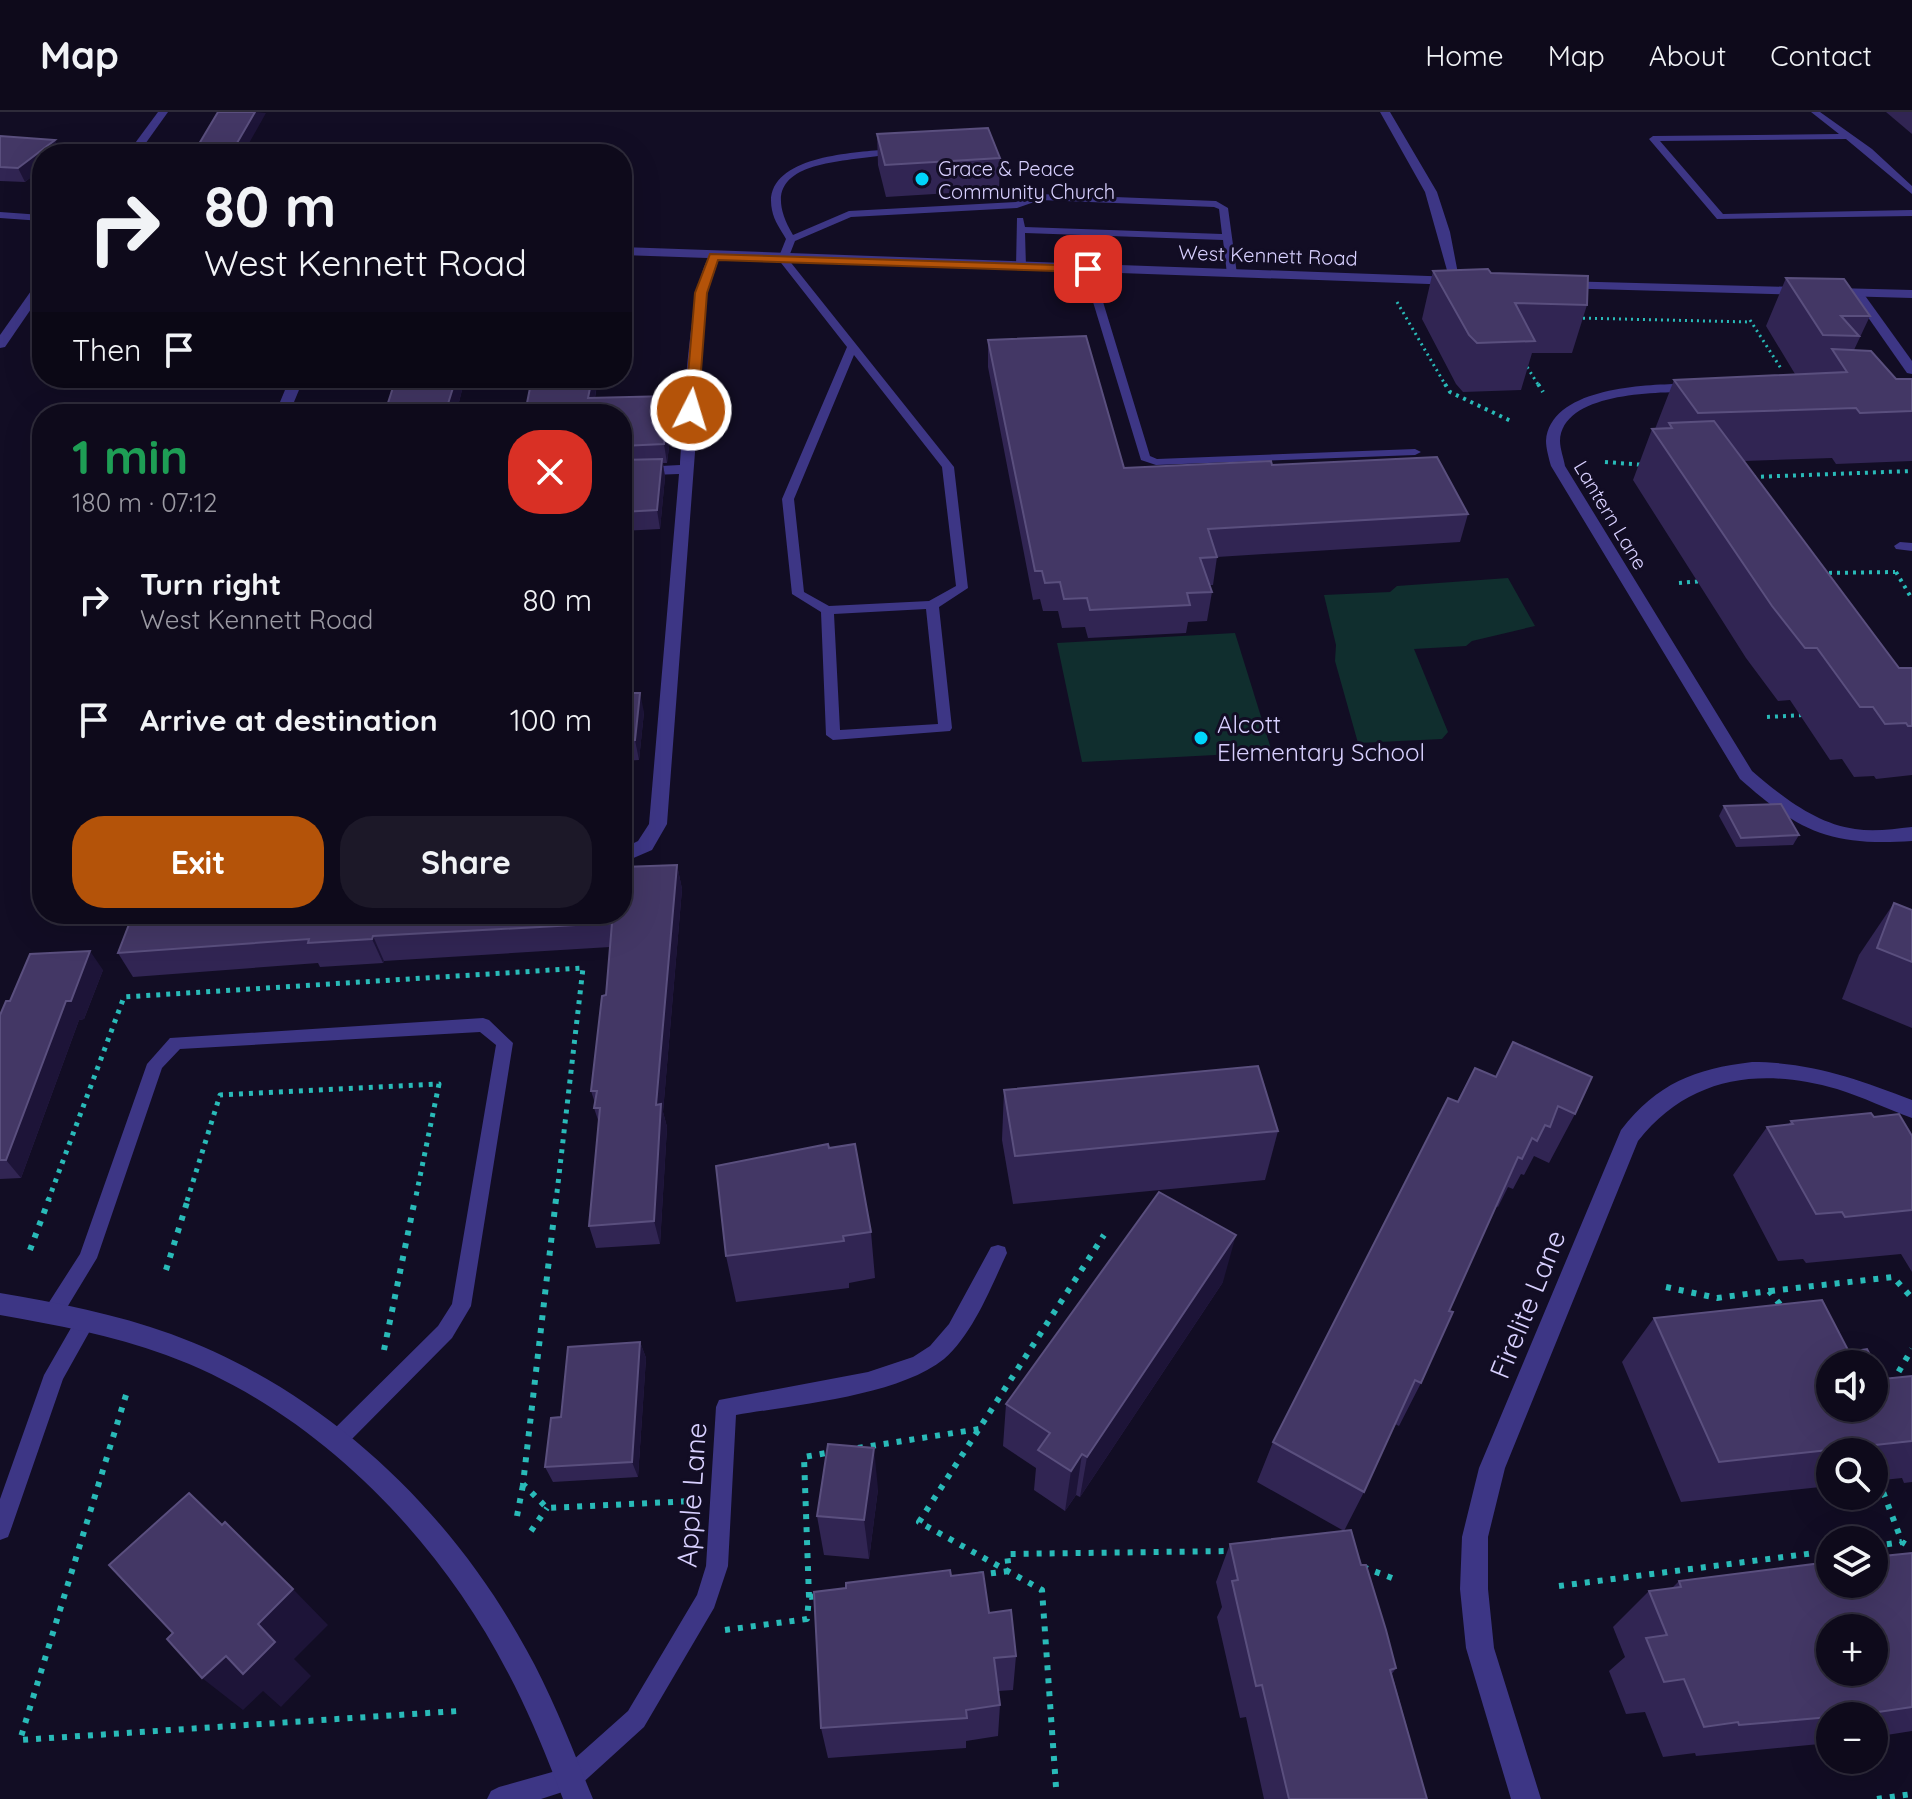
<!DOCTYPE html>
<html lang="en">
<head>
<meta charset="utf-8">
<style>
  body { margin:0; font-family:Quicksand,sans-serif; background:#1c1828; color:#f1f3f6; height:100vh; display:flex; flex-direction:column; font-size:30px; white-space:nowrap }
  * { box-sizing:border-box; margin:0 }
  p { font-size:26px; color:#9b9aa3 }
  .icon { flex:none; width:44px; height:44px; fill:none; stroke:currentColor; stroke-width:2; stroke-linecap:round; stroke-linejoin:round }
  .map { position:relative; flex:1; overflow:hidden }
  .details { position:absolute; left:32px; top:292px; width:600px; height:520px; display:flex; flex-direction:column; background:#0e0a1b; border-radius:32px; box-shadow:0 8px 32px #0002,0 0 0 2px #2e2b3a }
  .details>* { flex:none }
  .top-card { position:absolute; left:32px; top:32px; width:600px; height:244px; border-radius:32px; box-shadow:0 8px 32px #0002,0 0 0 2px #2e2b3a; background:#0e0a1b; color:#f1f3f6; overflow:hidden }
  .tools { position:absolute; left:1816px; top:1238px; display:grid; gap:16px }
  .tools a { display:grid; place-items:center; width:72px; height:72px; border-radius:50%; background:#0e0a1b; box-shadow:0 8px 32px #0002,0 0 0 2px #2e2b3a; font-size:40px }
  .pin { position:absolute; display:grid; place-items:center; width:68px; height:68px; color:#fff; margin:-34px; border-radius:16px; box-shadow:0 4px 12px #0006 }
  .me { position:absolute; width:88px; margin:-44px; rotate:5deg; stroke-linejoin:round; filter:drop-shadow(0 0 6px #0008) }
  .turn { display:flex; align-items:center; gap:28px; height:168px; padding:0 40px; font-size:36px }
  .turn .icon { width:104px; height:104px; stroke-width:2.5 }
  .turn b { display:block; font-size:56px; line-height:68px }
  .then { display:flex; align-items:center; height:76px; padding:0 40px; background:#0003; gap:16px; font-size:30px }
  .round { display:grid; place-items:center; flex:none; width:84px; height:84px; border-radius:32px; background:#1c1828 }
  .summary { display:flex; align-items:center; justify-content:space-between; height:136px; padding:0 40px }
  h1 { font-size:48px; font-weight:700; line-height:60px; color:#1e9e55 }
  .cta { display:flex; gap:16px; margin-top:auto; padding:16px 40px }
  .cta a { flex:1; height:92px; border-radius:32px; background:#b45309; color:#fff; font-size:32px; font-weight:700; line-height:92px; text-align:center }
  .cta a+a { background:#1c1828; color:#f1f3f6 }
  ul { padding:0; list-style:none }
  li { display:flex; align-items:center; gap:24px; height:120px; padding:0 40px }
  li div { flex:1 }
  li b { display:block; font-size:30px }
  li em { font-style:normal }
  header { display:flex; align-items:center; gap:48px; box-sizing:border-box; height:112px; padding:0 40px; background:#0e0a1b; border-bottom:2px solid #2e2b3a }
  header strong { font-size:38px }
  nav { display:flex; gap:44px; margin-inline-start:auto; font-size:28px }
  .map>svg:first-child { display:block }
  .green { fill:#102e2e }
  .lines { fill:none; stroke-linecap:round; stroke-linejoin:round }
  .path-far3 { stroke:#29bab8; stroke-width:3; stroke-dasharray:2 4; stroke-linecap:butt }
  .path-far2 { stroke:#29bab8; stroke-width:4; stroke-dasharray:3 5; stroke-linecap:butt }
  .path-far1 { stroke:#29bab8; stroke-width:5; stroke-dasharray:4 6; stroke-linecap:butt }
  .path { stroke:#29bab8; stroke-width:6; stroke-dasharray:5 8; stroke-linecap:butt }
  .service { fill:#3d3685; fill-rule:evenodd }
  .minor { fill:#3d3685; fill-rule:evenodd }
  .tertiary { fill:#3d3685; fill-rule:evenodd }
  .wall { fill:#312553 }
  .shaded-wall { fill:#1d1438 }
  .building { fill:#433765; stroke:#5a4f7e; stroke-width:2; fill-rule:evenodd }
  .route { fill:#b45309; stroke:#753606; stroke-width:2 }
  .poi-dot { fill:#00d5fb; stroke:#120d24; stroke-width:3 }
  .labels { text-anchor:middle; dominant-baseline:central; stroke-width:6; stroke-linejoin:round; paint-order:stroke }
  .far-poi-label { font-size:20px; fill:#d8d0ff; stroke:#120d24; text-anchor:start }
  .far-street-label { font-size:20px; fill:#d8d0ff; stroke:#120d24 }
  .poi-label { font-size:24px; fill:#d8d0ff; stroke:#120d24; text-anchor:start }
  .near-street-label { font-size:28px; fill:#d8d0ff; stroke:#120d24 }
</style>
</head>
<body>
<header>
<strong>Map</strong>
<nav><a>Home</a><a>Map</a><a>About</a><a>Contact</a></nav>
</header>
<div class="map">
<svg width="1912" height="1687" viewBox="0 0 1912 1687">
  <rect width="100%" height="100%" fill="#120d24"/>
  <g class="green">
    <polygon points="1508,466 1535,514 1472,529 1466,534 1414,537 1448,620 1442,627 1358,631 1335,549 1336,533 1324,483 1390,480 1397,474"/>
    <polygon points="1235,521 1272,640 1082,650 1057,531"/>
  </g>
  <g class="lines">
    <g class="path-far3">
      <polyline points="1397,190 1446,274"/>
      <polyline points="1577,206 1751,210"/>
      <polyline points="1750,208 1782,258"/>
      <polyline points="1524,250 1539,274"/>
    </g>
    <g class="path-far2">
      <polyline points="1445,272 1450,280 1513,310"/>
      <polyline points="1538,272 1543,280"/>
      <polyline points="1605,350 1645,353"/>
      <polyline points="1753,365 1912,359"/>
      <polyline points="1896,460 1912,487"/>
      <polyline points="1821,461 1895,460"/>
      <polyline points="1679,471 1703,469"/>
      <polyline points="1767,605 1804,603"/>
    </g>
    <g class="path-far1">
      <polyline points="48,1089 124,885 583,856 556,1089"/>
      <polyline points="187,1089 220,983 439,972 415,1089"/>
    </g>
    <g class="path">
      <polyline points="556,1087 523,1372 547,1396 692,1389"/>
      <polyline points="30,1138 49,1087"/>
      <polyline points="166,1158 188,1087"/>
      <polyline points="1666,1175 1717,1186 1769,1179 1783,1196"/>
      <polyline points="1770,1179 1893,1165 1912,1186"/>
      <polyline points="384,1238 415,1087"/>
      <polyline points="1892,1271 1912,1237"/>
      <polyline points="126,1283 20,1628 458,1599"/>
      <polyline points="858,1336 979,1317"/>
      <polyline points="1874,1356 1902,1430 1912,1436"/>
      <polyline points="517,1404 523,1373"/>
      <polyline points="531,1419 547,1396"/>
      <polyline points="1874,1434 1902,1430"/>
      <polyline points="1363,1455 1392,1466"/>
      <polyline points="978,1463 1009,1459 1007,1442 1232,1439"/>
      <polyline points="1559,1474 1830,1439"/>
      <polyline points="809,1485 804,1345 832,1340"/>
      <polyline points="725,1518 807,1507 809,1485 818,1484"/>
      <polyline points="1056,1675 1042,1478 919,1410 1104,1123"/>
      <polyline points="1877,1687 1912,1682"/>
    </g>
    <g class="service">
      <polygon points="1811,0 1820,0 1872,37 1912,74 1912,82 1846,27 1660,29 1723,102 1912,98 1912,104 1717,107 1649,27 1653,24 1839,22"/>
      <path d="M881,38l3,1v4c-48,8 -135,6 -91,80l56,-24 167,-9 23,-8 177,7 12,7 9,66 -5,3 -5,-3 -4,-34 -198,-7 1,34 -5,3 -5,-3 1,-49h6l2,9 197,7 -3,-25 -5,-2 -174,-7 -23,8 -166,9 -56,24 -7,18 166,208 14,121 -29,19 13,121 -2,3 -117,9 -7,-5 -5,-123 -29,-18 -10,-95 65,-152 -69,-88 8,-20c-5,-9 -12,-18 -14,-29 -11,-52 75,-57 109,-60zM854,243l88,112 14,119 -27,15 -100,5 -25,-14 -10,-93zM926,497l12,115 -98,6 -6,-116z"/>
      <polygon points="1088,154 1093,157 1150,344 1157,347 1415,337 1421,340 1415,343 1156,353 1141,348 1083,157"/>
      <polygon points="1900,430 1912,431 1912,439 1896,437 1894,434"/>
      <polygon points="483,906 489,908 513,931 471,1194 452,1226 344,1335 337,1338 330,1335 327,1328 330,1321 438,1214 452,1192 496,933 480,920 180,937 162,956 97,1146 60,1207 53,1210 46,1207 43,1201 46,1195 80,1142 147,952 170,926"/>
      <path d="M998,1133l7,2 2,6c-16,34 -34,81 -63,106 -46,37 -150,46 -208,56l-8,151 -14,42 -70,119 -66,60 -37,12h-54l4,-8 8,-4 64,-18 65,-58 69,-116 9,-29 10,-159 3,-7 149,-28 45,-15 17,-11 19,-22 42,-77z"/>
      <polygon points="86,1199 93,1202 96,1208 63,1267 11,1417 8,1425 0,1428 0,1387 44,1263 79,1202"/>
    </g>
    <g class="minor">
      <polygon points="158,0 168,0 138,42 127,42"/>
      <polygon points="1380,0 1390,0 1437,80 1450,120 1460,172 1450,169 1425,80"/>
      <path d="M714,140l6,4 -13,37 -40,531 -15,26 -30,13v-14l16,-8 11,-17 30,-350 -57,2v-8l58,-3c3,-34 9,-200 34,-213z"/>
      <polygon points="42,168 42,181 5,235 0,236 0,223 38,169"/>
      <polygon points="1853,178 1861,178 1912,249 1912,262 1907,261 1851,181"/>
      <polygon points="290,266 304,266 289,302 275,302"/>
      <path d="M1676,272h20l7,4 -7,4c-35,0 -134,-1 -136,49 0,8 4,18 5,25l187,305c29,25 64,53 103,58 19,3 38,0 57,-2v14c-81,5 -111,-8 -172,-62l-189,-313c-2,-7 -5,-18 -5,-25 4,-52 93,-56 130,-57z"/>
      <path d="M1752,950c58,0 106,17 160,38v18c-25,-9 -49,-21 -75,-29 -76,-22 -148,-13 -199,52l-133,327 -17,69v52l6,59 47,151h-30l-45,-151 -6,-59 2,-52 17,-69 142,-338c37,-47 73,-61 131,-68z"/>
      <path d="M0,1181c58,10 116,21 171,41 153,56 278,174 355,315 27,48 46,99 67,150h-30c-17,-44 -34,-87 -56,-128 -71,-137 -195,-263 -341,-316 -54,-20 -110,-30 -166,-40z"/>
    </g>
    <g class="tertiary">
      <polygon points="0,100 42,103 42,109 0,106"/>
      <polygon points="622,135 1456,165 1462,169 1456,173 622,143"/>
      <polygon points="1560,169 1912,178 1912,186 1556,176 1556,170"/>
    </g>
  </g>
  <g class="wall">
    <polygon points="1886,0 1912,0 1912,22"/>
    <polygon points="877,22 1000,46 999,78 886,85 878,53"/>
    <polygon points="0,24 61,41 42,42 42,56 25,70 0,69"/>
    <polygon points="1433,159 1491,161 1587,193 1572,241 1532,241 1521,278 1463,280 1456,272 1422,207"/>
    <polygon points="1786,166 1870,204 1854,238 1896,267 1912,267 1912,349 1836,352 1832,346 1744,349 1899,556 1912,556 1912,663 1876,667 1874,664 1854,665 1842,647 1830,648 1790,588 1778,589 1746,546 1633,368 1652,317 1655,317 1674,268 1795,262 1766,214"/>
    <polygon points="988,228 1124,356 1272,353 1468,402 1460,430 1217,445 1213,473 1209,473 1212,480 1207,509 1188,510 1186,521 1088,526 1085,515 1062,516 1058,499 1043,499 1040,487 1033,488 988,255"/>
    <polygon points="396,266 465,266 456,302 299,302 387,294"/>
    <polygon points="532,266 598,266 595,286 673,302 667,351 663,351 665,365 660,417 622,419 622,302 525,302"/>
    <polygon points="622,581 644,600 639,648 622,649"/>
    <polygon points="1724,694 1799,723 1793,733 1736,735 1719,704"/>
    <polygon points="677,753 682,777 663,1000 667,1015 660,1132 596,1136 589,1114 599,1011 594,996 595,991 591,979 606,883 610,835 384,849 383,851 320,855 318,851 133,865 118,841 622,802"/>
    <polygon points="1894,791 1912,798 1912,916 1842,887 1859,843"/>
    <polygon points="103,858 84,907 79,908 21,1066 0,1067 0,903 10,889"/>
    <polygon points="1475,956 1575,1002 1549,1051 1534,1044 1524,1063 1521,1062 1513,1077 1508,1075 1498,1095 1496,1094 1449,1199 1421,1271 1399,1314 1395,1312 1364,1380 1344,1419 1257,1370 1273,1330"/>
    <polygon points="1004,978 1278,1019 1265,1068 1013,1092 1002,1028"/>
    <polygon points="1874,1005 1912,1024 1912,1160 1901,1142 1806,1151 1803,1147 1778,1149 1733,1063 1767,1015 1788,1013 1791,1009"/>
    <polygon points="829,1036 871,1120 875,1166 849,1171 849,1176 736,1190 726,1144"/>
    <polygon points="1223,1170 1080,1385 1076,1383 1065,1399 1034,1378 1036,1356 1003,1334 1006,1292"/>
    <polygon points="1654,1206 1849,1240 1883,1267 1912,1264 1912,1370 1904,1371 1902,1366 1874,1369 1874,1340 1830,1340 1830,1374 1681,1390 1622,1250"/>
    <polygon points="640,1230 646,1246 638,1365 553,1370 545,1355 561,1305"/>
    <polygon points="878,1377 869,1447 824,1443 817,1404"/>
    <polygon points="1230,1432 1361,1453 1396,1556 1392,1562 1427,1687 1264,1687 1246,1605 1240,1606 1217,1505 1222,1495 1216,1470"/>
    <polygon points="1912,1441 1912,1619 1874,1625 1874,1604 1830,1604 1830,1631 1696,1644 1695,1641 1663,1645 1645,1600 1626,1602 1609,1559 1625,1545 1613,1515 1649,1479 1672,1476 1679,1469"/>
    <polygon points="989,1501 1016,1544 1013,1578 998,1579 1000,1593 998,1624 966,1629 966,1636 828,1646 821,1616"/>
  </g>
  <g class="shaded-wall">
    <polygon points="255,0 266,1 243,42 237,31"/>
    <polygon points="55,28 61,41 42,42 42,56 25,70 18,56"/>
    <polygon points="383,34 385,42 376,42"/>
    <polygon points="456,266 465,266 456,302 449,302 447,295"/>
    <polygon points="592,266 598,266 592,302 588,286"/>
    <polygon points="670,284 673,302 667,351 664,332"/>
    <polygon points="662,347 665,365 660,417 657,398"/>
    <polygon points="640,581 644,600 639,648 635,628"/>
    <polygon points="677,753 682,777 663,1000 667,1015 660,1132 654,1109 656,993"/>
    <polygon points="373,824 384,849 383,851 372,827"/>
    <polygon points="90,839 103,858 84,907 79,908 21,1066 6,1048 66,889"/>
    <polygon points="1236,1123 1223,1170 1080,1385 1087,1345"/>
    <polygon points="640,1230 646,1246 638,1365 632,1350"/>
    <polygon points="874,1336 878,1377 869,1447 864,1408"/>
    <polygon points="1082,1342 1076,1383 1065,1399 1071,1359"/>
    <polygon points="293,1477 328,1513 294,1547 311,1564 281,1595 263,1579 243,1598 202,1566"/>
  </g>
  <g class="building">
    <polygon points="218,0 255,0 237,31 334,36 336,33 383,34 376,42 193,42"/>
    <polygon points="988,16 1000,46 885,53 877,22"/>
    <polygon points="0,24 55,28 18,56 0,55"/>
    <polygon points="1488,157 1491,161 1588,164 1587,193 1515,191 1535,229 1477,231 1469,223 1433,159"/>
    <polygon points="1786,166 1844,167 1870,204 1841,204 1859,224 1823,223"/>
    <polygon points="1086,224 1124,356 1271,349 1272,353 1437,345 1468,402 1208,417 1217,445 1200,446 1212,480 1187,481 1190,493 1090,498 1087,486 1064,487 1060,470 1045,471 1042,459 1035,459 988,228"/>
    <polygon points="1832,237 1871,239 1896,267 1912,267 1912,299 1860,301 1856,296 1698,301 1674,268 1847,260"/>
    <polygon points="396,266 456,266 447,295 444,295 442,302 299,302 300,298 387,294"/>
    <polygon points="532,266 592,266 588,286 670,284 664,332 622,334 622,302 580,302 580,299 525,301"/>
    <polygon points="1714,309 1899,556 1912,556 1912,614 1908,614 1906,611 1885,612 1873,595 1860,595 1817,536 1805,536 1772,494 1652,317 1672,316 1669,311"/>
    <polygon points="662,347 657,398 622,400 622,348"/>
    <polygon points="622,581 640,581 635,628 622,629"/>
    <polygon points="1781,692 1799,723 1741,726 1724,694"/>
    <polygon points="677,753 656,993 661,992 654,1109 589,1114 600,996 594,996 597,979 591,979 602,884 606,883 612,811 373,824 372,827 308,831 309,827 118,841 133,802 622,802 622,766 623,755"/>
    <polygon points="1894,791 1912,798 1912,850 1877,836"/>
    <polygon points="90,839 71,889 66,889 6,1048 0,1048 0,903 6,889 10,889 30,842"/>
    <polygon points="1513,930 1592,965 1575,1002 1558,994 1550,1015 1545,1013 1537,1029 1532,1026 1522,1047 1518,1045 1449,1199 1453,1200 1421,1271 1415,1268 1364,1380 1273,1330 1448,986 1458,990 1475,956 1496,965"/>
    <polygon points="1258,954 1278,1019 1015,1044 1004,978"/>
    <polygon points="1871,1001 1874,1005 1899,1002 1912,1024 1912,1098 1845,1105 1842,1100 1816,1102 1767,1015 1793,1012 1791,1009"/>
    <polygon points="828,1032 829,1036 855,1032 871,1120 843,1124 844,1129 726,1144 716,1054"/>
    <polygon points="1159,1080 1236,1123 1087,1345 1082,1342 1071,1359 1038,1338 1050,1321 1006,1292"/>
    <path d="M1822,1188l27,52 18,-3 16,30 29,-3v65l-193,21 -65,-144zM1830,1252h44v44h-44z"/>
    <polygon points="640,1230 632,1350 545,1355 551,1306 561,1305 568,1235"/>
    <polygon points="828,1332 874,1336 864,1408 817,1404"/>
    <polygon points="189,1381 222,1413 225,1410 293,1477 258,1512 275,1530 243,1562 226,1544 202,1566 167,1527 173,1521 109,1453"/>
    <polygon points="1351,1418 1361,1453 1366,1453 1386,1518 1396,1556 1390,1558 1427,1687 1289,1687 1262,1573 1256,1574 1232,1469 1238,1468 1230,1432"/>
    <path d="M1912,1441v154l-54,8 -28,1v1l-91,8 -1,-3 -34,5 -20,-48 -20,3 -18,-44 21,-3 -18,-44 32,-4 -2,-6 151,-19v22h44v-27zM1830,1516h44v44h-44z"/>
    <polygon points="950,1458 951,1464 983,1460 989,1501 1011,1498 1016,1544 994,1546 1000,1593 966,1598 967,1606 821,1616 814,1480 846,1476 846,1471"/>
  </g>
  <polygon class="route" points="710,142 1088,154 1094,157 1088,160 718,148 707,181 698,298 691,302 685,298 695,181"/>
  <g class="poi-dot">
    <circle cx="922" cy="67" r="8"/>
    <circle cx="1201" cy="626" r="8"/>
  </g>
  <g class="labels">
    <g class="far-poi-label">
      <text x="938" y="56">Grace &amp; Peace<tspan x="938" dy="23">Community Church</tspan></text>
    </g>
    <g class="far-street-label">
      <text transform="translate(1268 143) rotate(2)">West Kennett Road</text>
      <text transform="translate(1611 403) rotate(59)">Lantern Lane</text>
    </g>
    <g class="poi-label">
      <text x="1217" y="612">Alcott<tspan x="1217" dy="28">Elementary School</tspan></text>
    </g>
    <g class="near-street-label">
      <text transform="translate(1527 1192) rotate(-68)">Firelite Lane</text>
      <text transform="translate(691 1383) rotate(-86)">Apple Lane</text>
    </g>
  </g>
</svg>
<div class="tools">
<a><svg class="icon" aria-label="sound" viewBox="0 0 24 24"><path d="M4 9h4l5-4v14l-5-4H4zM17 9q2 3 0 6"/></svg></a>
<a><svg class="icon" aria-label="search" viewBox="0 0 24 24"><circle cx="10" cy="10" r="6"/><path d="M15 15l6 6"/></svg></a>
<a><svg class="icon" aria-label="layers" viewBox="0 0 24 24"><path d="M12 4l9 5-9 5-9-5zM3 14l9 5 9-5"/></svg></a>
<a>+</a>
<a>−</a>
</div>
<div class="pin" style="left:1088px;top:157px;background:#d93025"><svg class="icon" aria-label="arrive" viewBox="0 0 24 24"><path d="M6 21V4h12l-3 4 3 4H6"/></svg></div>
<svg class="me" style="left:691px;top:298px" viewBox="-20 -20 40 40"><circle r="17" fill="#b45309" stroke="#fff" stroke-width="3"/><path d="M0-11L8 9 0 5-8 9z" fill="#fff"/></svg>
<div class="top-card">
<div class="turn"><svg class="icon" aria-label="right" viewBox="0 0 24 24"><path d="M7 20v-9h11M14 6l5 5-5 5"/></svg><div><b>80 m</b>West Kennett Road</div></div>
<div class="then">Then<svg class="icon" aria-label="arrive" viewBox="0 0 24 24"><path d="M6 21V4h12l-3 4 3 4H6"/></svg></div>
</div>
<section class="details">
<div class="summary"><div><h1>1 min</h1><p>180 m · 07:12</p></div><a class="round" style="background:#d93025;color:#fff"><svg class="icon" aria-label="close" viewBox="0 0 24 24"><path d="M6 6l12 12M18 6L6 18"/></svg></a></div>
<ul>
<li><svg class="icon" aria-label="right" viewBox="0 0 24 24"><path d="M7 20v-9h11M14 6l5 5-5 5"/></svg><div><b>Turn right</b><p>West Kennett Road</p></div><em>80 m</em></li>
<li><svg class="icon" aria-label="arrive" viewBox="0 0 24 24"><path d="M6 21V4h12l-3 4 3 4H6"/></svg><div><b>Arrive at destination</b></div><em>100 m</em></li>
</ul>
<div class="cta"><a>Exit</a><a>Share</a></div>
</section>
</div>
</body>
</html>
